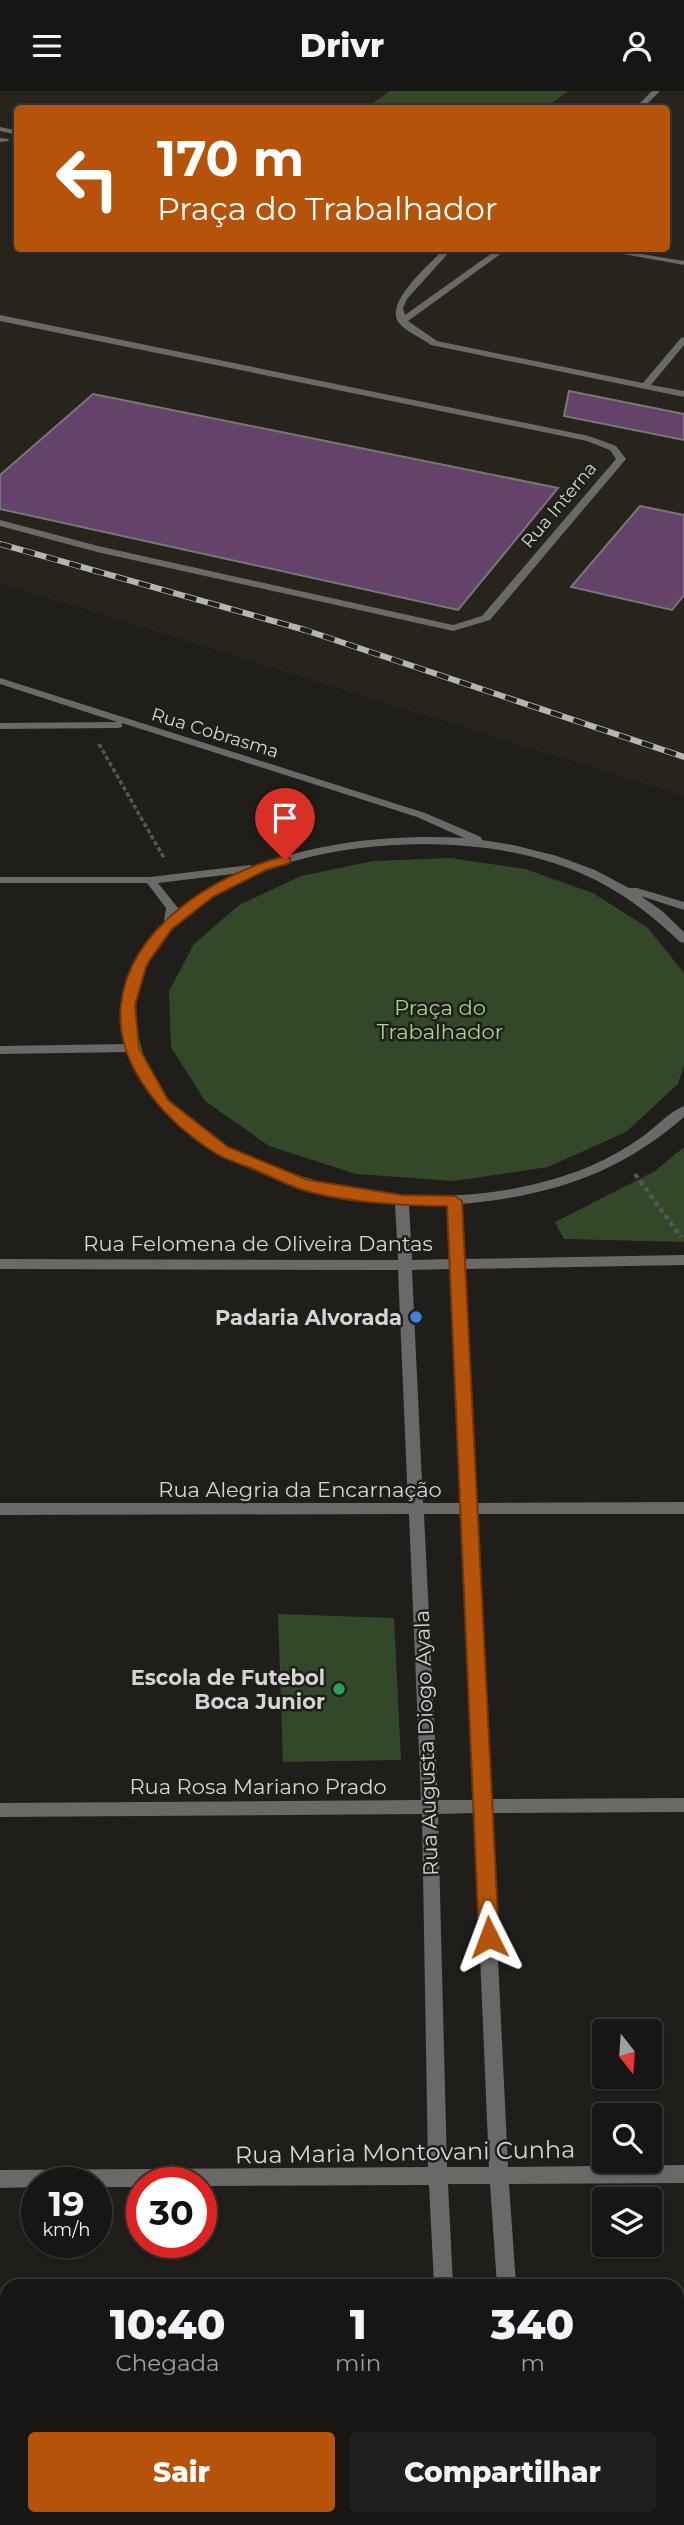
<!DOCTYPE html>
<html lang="pt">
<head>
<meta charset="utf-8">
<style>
  body { margin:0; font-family:Montserrat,sans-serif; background:#201f1d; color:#f1f3f6; height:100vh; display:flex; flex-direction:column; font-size:26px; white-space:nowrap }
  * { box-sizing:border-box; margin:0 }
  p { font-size:23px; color:#9e9fa0 }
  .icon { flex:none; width:38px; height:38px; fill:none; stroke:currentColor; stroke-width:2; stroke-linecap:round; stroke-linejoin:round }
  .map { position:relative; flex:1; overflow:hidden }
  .side { position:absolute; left:0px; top:2188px; width:684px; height:247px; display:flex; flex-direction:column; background:#171614; border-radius:21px 21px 0 0; box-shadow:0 2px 5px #0004,0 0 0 2px #363534 }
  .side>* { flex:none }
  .hud { position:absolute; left:14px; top:14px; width:656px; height:147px; border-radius:7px; box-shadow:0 2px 5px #0004,0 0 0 2px #363534; background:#b45309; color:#fff; overflow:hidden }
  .needle { width:46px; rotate:163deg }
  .controls { position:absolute; left:592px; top:1928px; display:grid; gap:14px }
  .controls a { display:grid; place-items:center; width:70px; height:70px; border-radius:7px; background:#171614; box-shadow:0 2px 5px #0004,0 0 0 2px #363534; font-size:35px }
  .speed { position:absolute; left:21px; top:2076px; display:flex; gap:14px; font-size:35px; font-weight:700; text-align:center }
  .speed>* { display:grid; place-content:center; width:91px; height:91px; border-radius:50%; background:#171614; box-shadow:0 2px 5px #0004,0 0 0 2px #363534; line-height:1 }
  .speed small { font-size:18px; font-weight:400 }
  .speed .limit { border:10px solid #d22; background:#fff; color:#111 }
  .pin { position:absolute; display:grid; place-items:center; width:60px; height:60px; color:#fff; margin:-72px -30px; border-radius:50% 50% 50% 0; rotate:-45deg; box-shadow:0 0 7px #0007 }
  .pin .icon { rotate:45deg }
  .me { position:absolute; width:77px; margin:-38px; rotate:357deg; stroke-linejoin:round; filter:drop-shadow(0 0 5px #0008) }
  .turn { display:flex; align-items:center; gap:24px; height:147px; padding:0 28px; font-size:32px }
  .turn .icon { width:91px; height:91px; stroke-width:2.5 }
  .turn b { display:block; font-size:49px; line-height:60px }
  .eta { display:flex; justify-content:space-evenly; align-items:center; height:119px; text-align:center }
  .eta b { font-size:42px; font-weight:800; line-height:49px }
  .action { display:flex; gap:14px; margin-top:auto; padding:14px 28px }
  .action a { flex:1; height:80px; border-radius:7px; background:#b45309; color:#fff; font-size:28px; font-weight:800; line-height:80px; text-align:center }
  .action a+a { background:#201f1d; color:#f1f3f6 }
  header { display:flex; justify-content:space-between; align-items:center; height:91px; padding:0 28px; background:#171614; font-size:32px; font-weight:800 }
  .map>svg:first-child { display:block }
  .built { fill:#27241b; fill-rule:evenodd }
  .green { fill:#334729 }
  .building { fill:#64436b; stroke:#797679; stroke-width:2 }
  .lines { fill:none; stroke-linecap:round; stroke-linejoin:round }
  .path-far1 { stroke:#565553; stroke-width:3.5; stroke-dasharray:4.5 2.5; stroke-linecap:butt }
  .path { stroke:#565553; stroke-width:4.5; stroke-dasharray:5 3.5; stroke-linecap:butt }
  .lane { fill:#6b6868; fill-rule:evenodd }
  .street { fill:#6b6868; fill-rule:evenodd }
  .rail-casing { stroke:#b6b5b3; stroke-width:6 }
  .rail { stroke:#1f1e1b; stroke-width:4.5; stroke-dasharray:12; stroke-linecap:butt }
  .route { fill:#b45309; stroke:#753606; stroke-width:2 }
  .shop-dot { fill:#3f7fe0; stroke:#1f1e1b; stroke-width:2.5 }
  .leisure-dot { fill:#2e9e5b; stroke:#1f1e1b; stroke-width:2.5 }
  .labels { text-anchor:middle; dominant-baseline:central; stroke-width:5; stroke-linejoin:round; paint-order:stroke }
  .far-street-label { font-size:18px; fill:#d5d4d2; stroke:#1f1e1b }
  .park-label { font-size:21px; fill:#a6d48e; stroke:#1f1e1b }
  .street-label { font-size:21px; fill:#d5d4d2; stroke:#1f1e1b }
  .poi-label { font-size:21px; font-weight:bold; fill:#d5d4d2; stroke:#1f1e1b; text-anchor:end }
  .near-street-label { font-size:24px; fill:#d5d4d2; stroke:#1f1e1b }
</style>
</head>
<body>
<header><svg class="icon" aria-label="menu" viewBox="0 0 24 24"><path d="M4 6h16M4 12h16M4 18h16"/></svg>Drivr<svg class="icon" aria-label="person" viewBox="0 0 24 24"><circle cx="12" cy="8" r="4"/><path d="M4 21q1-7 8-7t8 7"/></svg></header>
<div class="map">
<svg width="684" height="2434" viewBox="0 0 684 2434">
  <rect width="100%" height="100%" fill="#1f1e1b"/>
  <path class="built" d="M0,0h684v705l-684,-213zM18,18h649v140h-649z"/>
  <g class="green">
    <polygon points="390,0 568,0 546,17 366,17"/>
    <polygon points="450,767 525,778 593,802 648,837 684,882 684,974 678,993 626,1041 548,1076 454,1090 356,1083 269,1055 205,1010 171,956 169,900 194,853 239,814 301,785 373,770"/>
    <polygon points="684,1056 684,1151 564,1148 555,1131 655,1080"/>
    <polygon points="278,1523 394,1527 401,1669 283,1671"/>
  </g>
  <g class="building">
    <polygon points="569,300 684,323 684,349 564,325"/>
    <polygon points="93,303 558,397 458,519 0,418 0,384"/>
    <polygon points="640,415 684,424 684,504 672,519 571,496"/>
  </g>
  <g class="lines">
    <polyline class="path-far1" points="99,653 164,767"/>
    <polyline class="path" points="635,1083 681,1146"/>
    <g class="lane">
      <polygon points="652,0 660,0 642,18 634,18"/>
      <polygon points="0,47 8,48 9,50 0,51"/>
      <path d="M444,158h8l-45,50 -4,9 2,7 87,-62 -16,-2 -4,-2h65l-4,2 -31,2 -94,68 29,20 206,42 38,-45 3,-1v8l-33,40 33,6v6l-253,-52c-9,-7 -25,-13 -32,-22 -16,-20 32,-60 45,-74z"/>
      <polygon points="596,158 612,158 684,170 684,174"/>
      <polygon points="0,224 589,345 616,355 626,368 490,529 453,540 97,461 0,435 0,429 98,455 453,534 482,525 616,368 610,359 587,350 0,230"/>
    </g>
    <g class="street">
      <polygon points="0,36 18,40 18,44 0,40"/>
      <path d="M0,587l425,135 56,24 1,3 31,5 44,11 38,14 34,18h8l47,14v8l-43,-14 21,15 22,21v11l-4,-1c-39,-38 -81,-66 -133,-81 -119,-37 -350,-18 -404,115 -11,28 -8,56 2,83 10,28 25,43 47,61 12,9 23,21 36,28 15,9 33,14 49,20 82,30 172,37 258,16 39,-9 75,-24 107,-47 14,-10 27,-25 42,-31v11c-66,58 -136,79 -222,87l2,55 220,-4v10l-219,4 11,234 208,-1v12h-207l13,285 194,-1v14l-193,1 17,354 176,-2v18l-175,1 7,101h-19l-7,-101h-42l5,101h-19l-5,-100 -228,1v-4h-59v5h-46v-5h-59v5l-37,1v-18l428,-3 -6,-353 -422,3v-14l421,-3 -12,-286 -409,1v-12h408l-10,-233 -398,-1v-10l398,1 -3,-57c-98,-7 -231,-48 -265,-151l-130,2v-8l127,-2 -4,-25 3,-29 17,-37 20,-26 3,-19 -19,-25h-147v-6h150l100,-12 5,2c64,-26 141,-33 209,-29l-47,-21 -295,-94v4l-4,1 -118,1v-6l117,-1 -117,-38zM241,782l-42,22 -22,18 1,-5 -20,-25zM409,1113l39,1 3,54 -39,1zM451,1178l10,234h-38l-11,-233zM424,1423h38l12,286h-36zM474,1722l15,354h-42l-9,-353z"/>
      <polygon points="447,2427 467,2427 468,2434 448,2434"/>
      <rect x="515" y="2427" width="20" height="7"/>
    </g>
    <defs>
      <polyline id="rail" points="0,453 305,539 684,666"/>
    </defs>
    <use href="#rail" class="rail-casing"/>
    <use href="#rail" class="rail"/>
  </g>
  <path class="route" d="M285,765l5,2v5l-24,7 -52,26 -42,33 -25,35 -12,41 4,43 29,52 60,47 80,33 94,15 53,1 7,5 37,736 -3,7 -7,2 -7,-2 -3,-7 -32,-731c-42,0 -108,-4 -147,-17 -17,-6 -33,-14 -49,-21 -11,-4 -24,-8 -34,-14 -49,-30 -103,-87 -96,-149 8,-78 95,-131 164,-149z"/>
  <circle class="shop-dot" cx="416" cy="1226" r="7"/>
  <circle class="leisure-dot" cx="339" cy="1598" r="7"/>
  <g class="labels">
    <g class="far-street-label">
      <text transform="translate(559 414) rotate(-50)">Rua Interna</text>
      <text transform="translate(215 642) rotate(17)">Rua Cobrasma</text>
    </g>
    <g class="park-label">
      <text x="440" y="916">Praça do<tspan x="440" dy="24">Trabalhador</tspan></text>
    </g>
    <g class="street-label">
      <text x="258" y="1152">Rua Felomena de Oliveira Dantas</text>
      <text x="300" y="1398">Rua Alegria da Encarnação</text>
      <text transform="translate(426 1652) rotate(-92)">Rua Augusta Diogo Ayala</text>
      <text x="258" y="1695">Rua Rosa Mariano Prado</text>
    </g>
    <g class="poi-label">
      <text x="402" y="1226">Padaria Alvorada</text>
      <text x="325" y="1586">Escola de Futebol<tspan x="325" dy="24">Boca Junior</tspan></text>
    </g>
    <g class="near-street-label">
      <text transform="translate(405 2061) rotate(-1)">Rua Maria Montovani Cunha</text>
    </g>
  </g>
</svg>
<div class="controls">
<a><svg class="needle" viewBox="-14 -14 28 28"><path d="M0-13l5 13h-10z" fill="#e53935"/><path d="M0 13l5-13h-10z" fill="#9e9fa0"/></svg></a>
<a><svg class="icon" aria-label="search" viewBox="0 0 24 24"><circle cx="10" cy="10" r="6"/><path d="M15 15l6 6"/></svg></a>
<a><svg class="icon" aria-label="layers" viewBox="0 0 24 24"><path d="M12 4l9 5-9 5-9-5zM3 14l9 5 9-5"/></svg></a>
</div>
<div class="speed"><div>19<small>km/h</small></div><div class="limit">30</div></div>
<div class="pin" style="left:285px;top:769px;background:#d93025"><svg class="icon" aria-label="arrive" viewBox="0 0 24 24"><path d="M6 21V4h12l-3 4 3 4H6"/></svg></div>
<svg class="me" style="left:489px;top:1846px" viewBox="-20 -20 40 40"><path d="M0-17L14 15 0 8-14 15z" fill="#b45309" stroke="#fff" stroke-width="4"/></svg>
<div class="hud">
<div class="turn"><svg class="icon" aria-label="left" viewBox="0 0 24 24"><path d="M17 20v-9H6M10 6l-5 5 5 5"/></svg><div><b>170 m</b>Praça do Trabalhador</div></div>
</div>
<section class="side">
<div class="eta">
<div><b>10:40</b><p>Chegada</p></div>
<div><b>1</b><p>min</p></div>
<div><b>340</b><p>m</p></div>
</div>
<div class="action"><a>Sair</a><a>Compartilhar</a></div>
</section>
</div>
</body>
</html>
